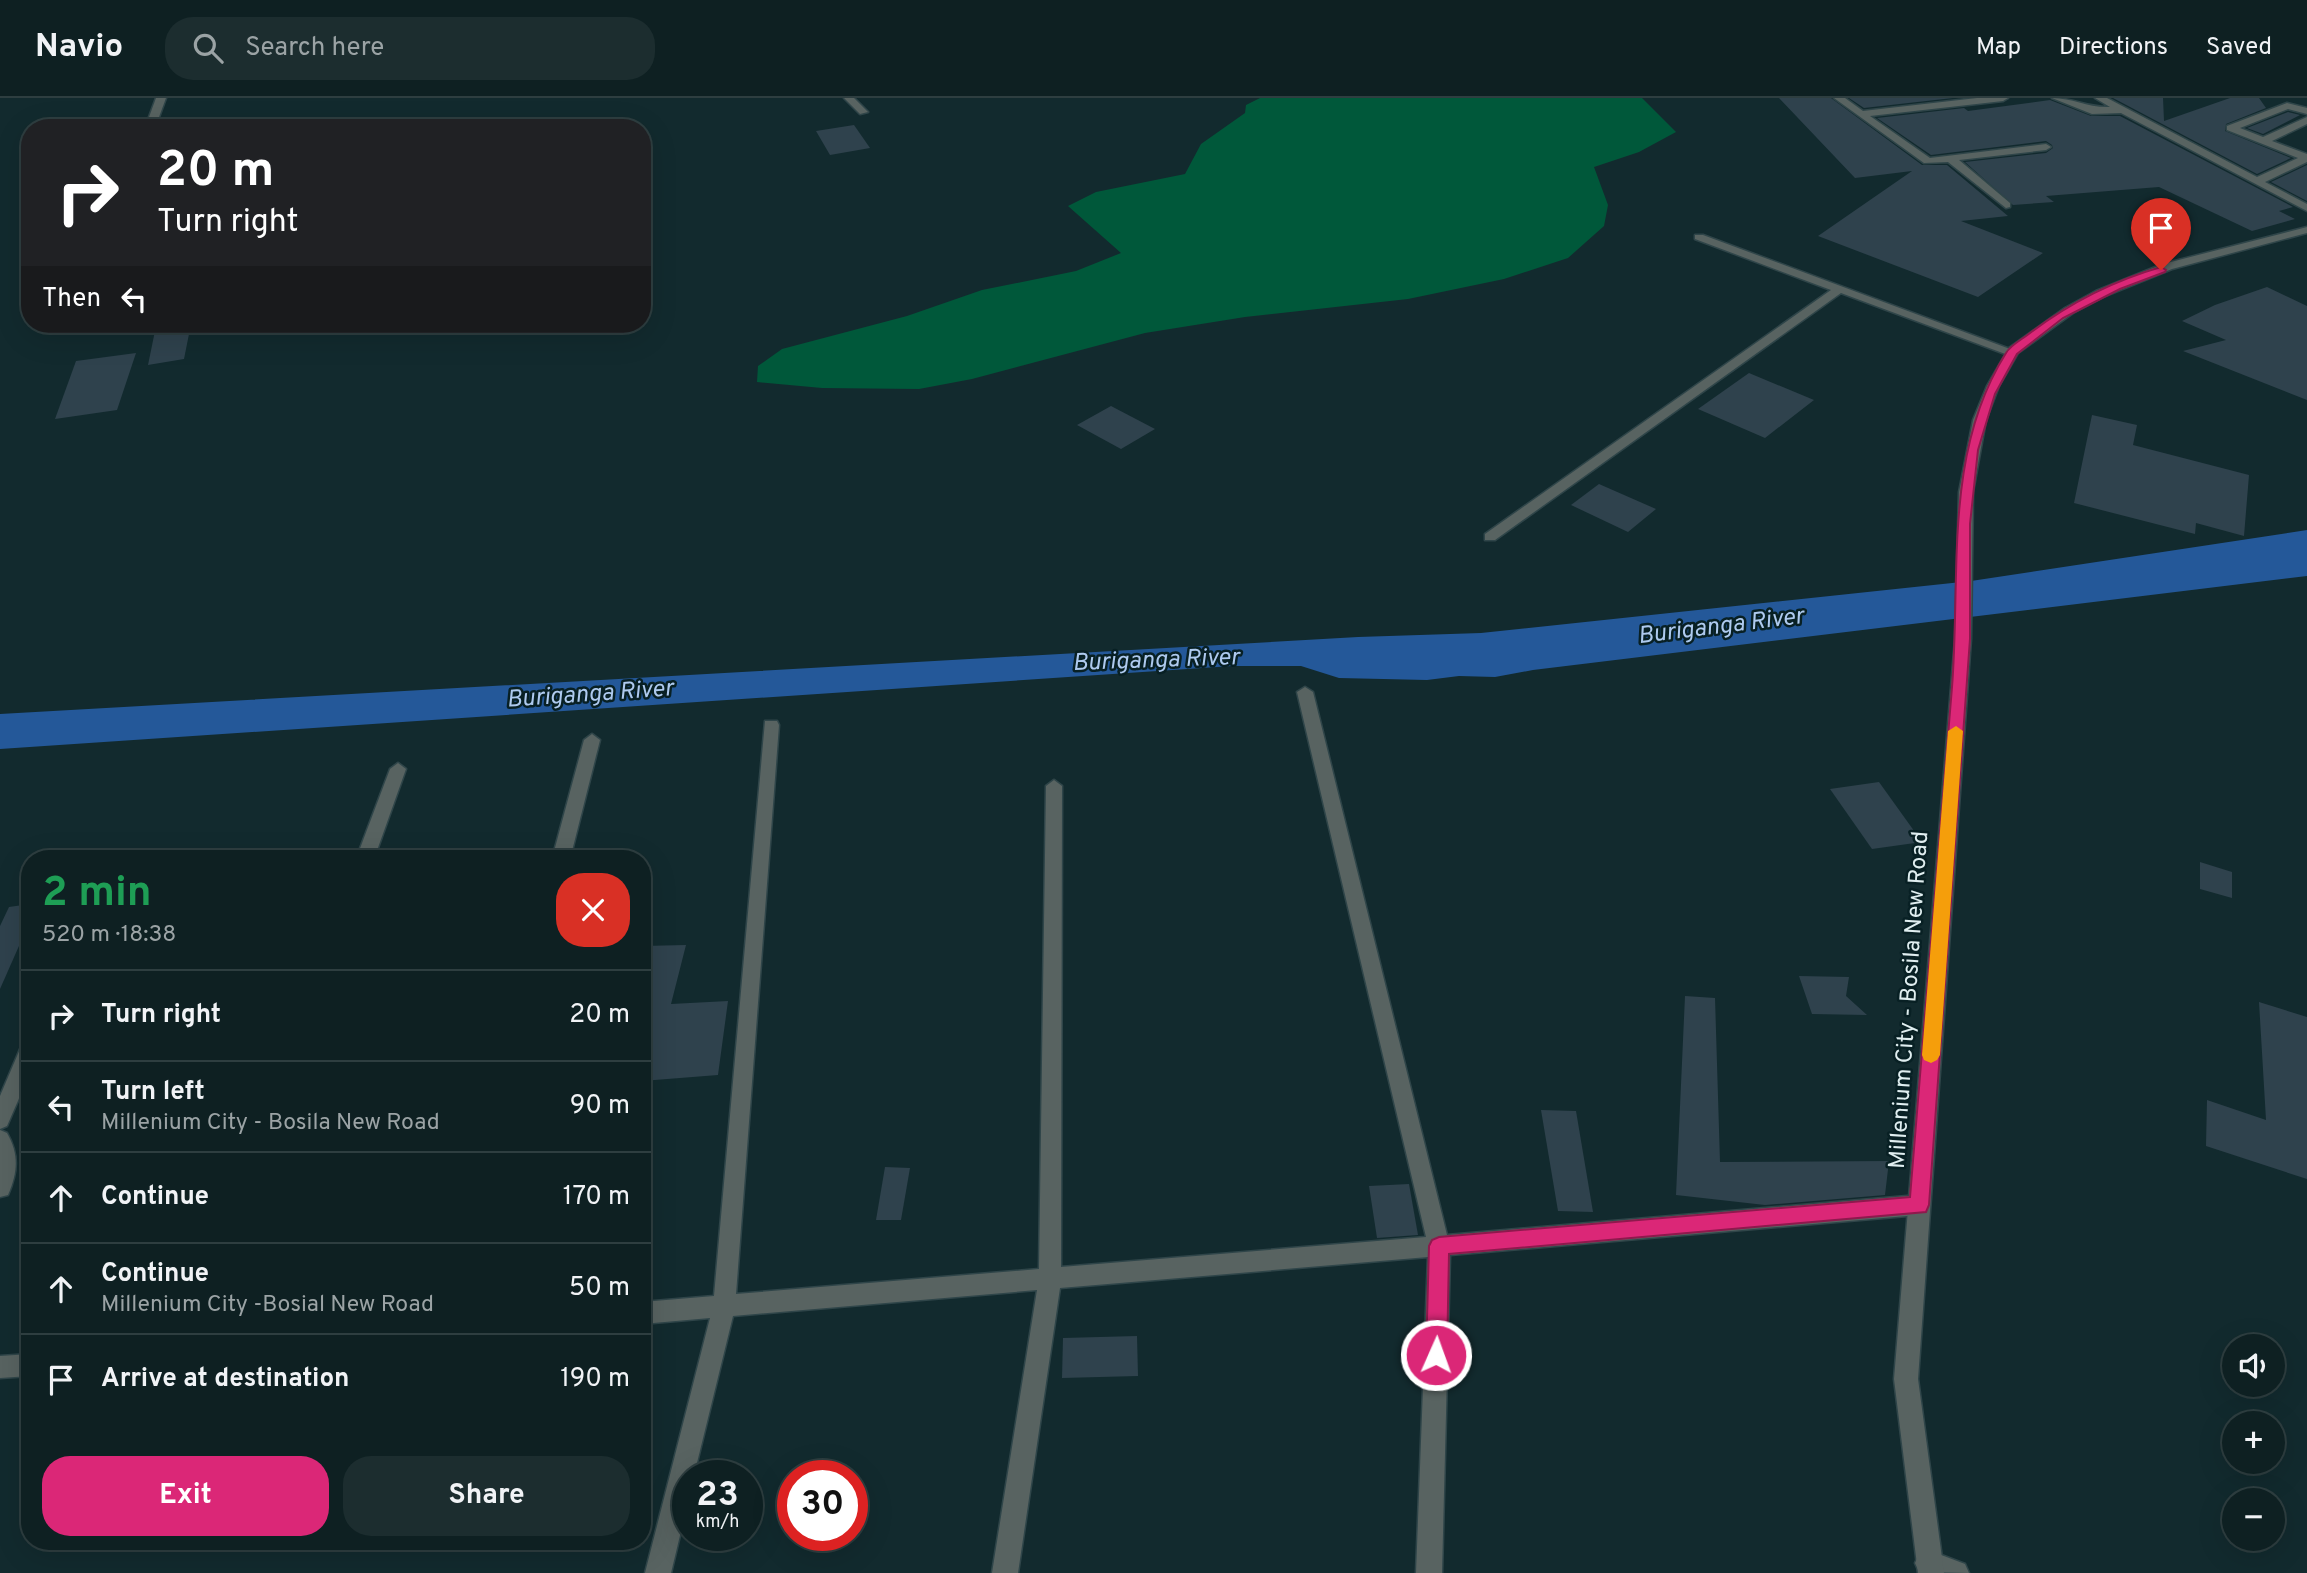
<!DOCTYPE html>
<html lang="en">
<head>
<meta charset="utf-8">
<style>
  body { margin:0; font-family:Overpass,sans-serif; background:#1c2d2f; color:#f1f3f6; height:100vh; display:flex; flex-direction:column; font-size:26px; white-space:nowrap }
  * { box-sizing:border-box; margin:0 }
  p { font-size:23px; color:#9ba3a5 }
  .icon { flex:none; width:38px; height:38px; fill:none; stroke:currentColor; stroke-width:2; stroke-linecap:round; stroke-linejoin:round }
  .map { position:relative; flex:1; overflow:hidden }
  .sheet { position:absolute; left:21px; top:752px; width:630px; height:700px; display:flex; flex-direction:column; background:#0e2022; border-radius:28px; box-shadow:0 7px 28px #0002,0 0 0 2px #2e3e40 }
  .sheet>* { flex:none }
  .hud { position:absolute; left:21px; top:21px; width:630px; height:214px; border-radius:28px; box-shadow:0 7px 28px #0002,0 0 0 2px #2e3e40; background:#202124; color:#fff; overflow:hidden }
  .tools { position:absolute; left:2222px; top:1236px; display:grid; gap:14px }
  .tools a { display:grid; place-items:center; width:63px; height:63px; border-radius:50%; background:#0e2022; box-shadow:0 7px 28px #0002,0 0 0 2px #2e3e40; font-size:35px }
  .speed { position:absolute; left:672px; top:1362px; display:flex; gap:14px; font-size:35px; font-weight:700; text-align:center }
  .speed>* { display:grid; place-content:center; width:91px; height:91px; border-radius:50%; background:#0e2022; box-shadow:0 7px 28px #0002,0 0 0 2px #2e3e40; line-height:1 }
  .speed small { font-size:18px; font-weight:400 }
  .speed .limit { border:10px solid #d22; background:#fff; color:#111 }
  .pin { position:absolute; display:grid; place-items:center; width:60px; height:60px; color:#fff; margin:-72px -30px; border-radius:50% 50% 50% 0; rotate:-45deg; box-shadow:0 0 7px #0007 }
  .pin .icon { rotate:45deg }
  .me { position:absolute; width:77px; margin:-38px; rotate:2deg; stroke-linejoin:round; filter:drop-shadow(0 0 5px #0008) }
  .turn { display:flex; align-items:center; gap:24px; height:147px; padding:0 21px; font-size:32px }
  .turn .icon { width:91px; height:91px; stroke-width:2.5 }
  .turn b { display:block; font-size:49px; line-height:60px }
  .then { display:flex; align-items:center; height:66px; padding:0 21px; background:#0003; gap:14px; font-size:26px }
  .round { display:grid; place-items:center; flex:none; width:74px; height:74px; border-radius:28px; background:#1c2d2f }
  .headline { display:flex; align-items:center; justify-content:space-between; height:119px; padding:0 21px }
  h1 { font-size:42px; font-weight:700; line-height:52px; color:#1e9e55 }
  .action { display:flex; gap:14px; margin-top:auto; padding:14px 21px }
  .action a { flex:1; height:80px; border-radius:28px; background:#db2777; color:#fff; font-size:28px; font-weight:700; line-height:80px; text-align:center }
  .action a+a { background:#1c2d2f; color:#f1f3f6 }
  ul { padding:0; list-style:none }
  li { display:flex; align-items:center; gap:21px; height:91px; padding:0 21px; border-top:2px solid #2e3e40 }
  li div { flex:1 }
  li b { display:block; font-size:26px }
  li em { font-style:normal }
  header { display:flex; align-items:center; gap:42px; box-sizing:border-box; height:98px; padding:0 35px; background:#0e2022; border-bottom:2px solid #2e3e40 }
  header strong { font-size:33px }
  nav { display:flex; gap:38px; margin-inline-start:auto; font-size:24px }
  .search { width:490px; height:63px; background:#1c2d2f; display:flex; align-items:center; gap:18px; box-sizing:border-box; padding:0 24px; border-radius:28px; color:#9ba3a5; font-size:26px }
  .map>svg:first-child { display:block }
  .green { fill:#00583a }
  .water { fill:#245899 }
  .building { fill:#2f424d }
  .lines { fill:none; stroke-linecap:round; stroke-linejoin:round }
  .minor-casing { stroke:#2f4549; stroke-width:3 }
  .tertiary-casing { stroke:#2f4549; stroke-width:3 }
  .minor { fill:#586361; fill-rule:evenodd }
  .tertiary { fill:#586361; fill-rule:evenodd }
  .route { fill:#db2777; stroke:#8e194d; stroke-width:2 }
  .slow { fill:#f59e0b }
  .labels { text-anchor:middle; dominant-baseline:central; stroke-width:5; stroke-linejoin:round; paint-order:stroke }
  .street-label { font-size:23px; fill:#e0eef0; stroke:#082024 }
  .water-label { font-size:24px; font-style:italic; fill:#aecaef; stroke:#082024 }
</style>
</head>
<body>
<header>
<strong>Navio</strong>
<div class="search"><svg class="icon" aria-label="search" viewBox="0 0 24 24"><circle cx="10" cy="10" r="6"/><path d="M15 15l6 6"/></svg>Search here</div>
<nav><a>Map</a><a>Directions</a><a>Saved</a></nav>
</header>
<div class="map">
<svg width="2307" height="1475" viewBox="0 0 2307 1475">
  <rect width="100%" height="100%" fill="#122a2e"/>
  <polygon class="green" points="1260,0 1642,0 1676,34 1639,54 1594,69 1608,107 1604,128 1568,160 1504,181 1408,201 1245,219 1145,235 972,281 919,291 822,290 757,284 758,268 782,251 907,218 982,192 1076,173 1121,155 1068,108 1096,94 1185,76 1201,46 1245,15 1246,7"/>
  <polygon class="water" points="2307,432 2307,478 1533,572 1495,579 1459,578 1427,582 1339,580 1301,568 1232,568 0,651 0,616 1358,539 1481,535 1971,483"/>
  <g class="building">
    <polygon points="1779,0 1831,0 1922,67 1947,67 2008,118 1961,123 2043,155 1978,199 1818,138 1912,73 1855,80"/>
    <polygon points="1849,0 1953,0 1864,10"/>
    <polygon points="2113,0 2163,0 2164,23 2230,0 2259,0 2266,10 2226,26 2225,33 2291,60 2257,76"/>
    <polygon points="2050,2 2091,18 2120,18 2293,109 2279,113 2295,121 2252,133 2159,89 2046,98 2054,104 2013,107 1965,64 2046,55 2053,50 2052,47 2046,43 1931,57 1877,20 1964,10 1968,13"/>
    <polygon points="2288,14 2300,17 2263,36 2247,30"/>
    <polygon points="854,27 870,50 830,57 816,33"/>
    <polygon points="2307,67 2307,103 2271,84"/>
    <polygon points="2267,189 2307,208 2307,302 2183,253 2226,242 2182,223 2215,207"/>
    <polygon points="171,226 191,226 184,261 148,267 156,228"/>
    <polygon points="136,255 117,312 55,321 76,263"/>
    <polygon points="1749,275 1814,302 1765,340 1698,311"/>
    <polygon points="1111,308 1155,331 1121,351 1077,327"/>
    <polygon points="2092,317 2137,327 2133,347 2249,377 2244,438 2196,425 2195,436 2074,405"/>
    <polygon points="1599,386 1656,411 1628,434 1571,407"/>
    <polygon points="1879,684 1922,744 1872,751 1830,691"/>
    <polygon points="2200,764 2232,774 2232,800 2200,791"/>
    <polygon points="30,806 30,823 0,891 0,828 9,809"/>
    <polygon points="686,847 671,906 728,903 718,977 642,983 642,848"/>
    <polygon points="1799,878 1849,879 1846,898 1867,917 1812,916"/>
    <polygon points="1685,898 1715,900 1720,1064 1889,1063 1885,1097 1765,1107 1676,1097"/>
    <polygon points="2259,904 2307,919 2307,1081 2206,1048 2207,1002 2266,1022"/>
    <polygon points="1541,1012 1576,1013 1593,1114 1558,1113"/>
    <polygon points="885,1069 910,1070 901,1122 876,1122"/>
    <polygon points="1409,1086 1418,1137 1377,1140 1369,1088"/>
    <polygon points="1137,1238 1138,1278 1062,1280 1063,1240"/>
  </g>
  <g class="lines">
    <defs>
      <g id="minor">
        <polygon points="156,0 166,0 155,30 145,30"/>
        <polygon points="844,0 854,0 868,14 860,16"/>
        <polygon points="1834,0 1845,0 1863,13 1977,0 2008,0 2003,3 1870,18 1930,60 2046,46 2051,49 2046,52 1959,62 2010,105 2010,109 2006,110 1948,64 1924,65"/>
        <path d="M2052,0c21,0 36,10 58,9l-15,-9h12l150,79 41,-19 -71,-28v-4l60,-23 20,5v6l-19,-5 -48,19 23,9 44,-20v7l-35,17 35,13v8l-42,20 42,22v7l-186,-98 -29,1z"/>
        <polygon points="1695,137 1703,137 2018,254 2016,257 2008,257 1841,195 1495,442 1485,442 1485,436 1831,192 1695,141"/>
        <polygon points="1305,589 1313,594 1447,1137 1919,1097 1927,1100 1930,1107 1927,1114 1919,1117 1450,1157 1442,1475 1416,1475 1428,1159 1060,1190 1018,1475 992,1475 1037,1192 733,1218 694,1377 688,1377 688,1404 671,1475 645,1475 710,1220 642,1226 642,1204 714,1198 765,623 777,623 779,627 736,1196 1039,1171 1046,688 1054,682 1062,688 1061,1169 1426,1139 1297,594"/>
        <polygon points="592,636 600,642 570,761 552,761 584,642"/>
        <polygon points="398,665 406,671 374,761 356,761 390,671"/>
        <polygon points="30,942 30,975 7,1028 0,1031 0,998 23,944"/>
        <path d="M0,1032l7,3c12,21 11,39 1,62l-8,2z"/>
        <polygon points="30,1256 30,1278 0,1280 0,1258"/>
        <polygon points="1928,1452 1965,1466 1969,1475 1919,1474 1915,1465 1919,1456"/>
      </g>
      <polygon id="tertiary" points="2307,129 2307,135 2172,171 2105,198 2073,215 2018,255 1999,288 1986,322 1973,394 1971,541 1918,1281 1944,1475 1918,1475 1894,1281 1955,541 1959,394 1973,322 1987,288 2009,250 2065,210 2096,193 2163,166"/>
    </defs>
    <use href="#minor" class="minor-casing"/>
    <use href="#tertiary" class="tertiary-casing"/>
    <use href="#minor" class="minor"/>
    <use href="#tertiary" class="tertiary"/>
  </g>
  <path class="route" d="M2161,169l5,3 -1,2 -45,17 -57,29 -46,36 -22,40 -17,56 -8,74v115l-41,566 -3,7 -477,42 -2,101 -4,7 -7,3 -7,-3 -3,-7 3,-109 3,-6 7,-3 471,-40c14,-170 28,-340 42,-510 9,-113 -9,-234 54,-334 4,-7 13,-12 20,-17 40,-31 86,-55 135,-69z"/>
  <polygon class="slow" points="1956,628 1963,633 1940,957 1937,962 1931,965 1924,962 1922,957 1948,633"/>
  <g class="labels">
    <g class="street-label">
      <text transform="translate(1910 902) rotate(-86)">Millenium City - Bosila New Road</text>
    </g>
    <g class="water-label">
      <text transform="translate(1721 529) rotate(-7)">Buriganga River</text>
      <text transform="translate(1156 563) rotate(-2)">Buriganga River</text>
      <text transform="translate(590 597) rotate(-4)">Buriganga River</text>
    </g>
  </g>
</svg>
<div class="tools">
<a><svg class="icon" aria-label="sound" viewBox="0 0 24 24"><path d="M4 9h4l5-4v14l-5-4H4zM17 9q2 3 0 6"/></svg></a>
<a>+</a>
<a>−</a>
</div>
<div class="speed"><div>23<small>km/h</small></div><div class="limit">30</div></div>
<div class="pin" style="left:2161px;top:172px;background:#d93025"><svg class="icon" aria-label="arrive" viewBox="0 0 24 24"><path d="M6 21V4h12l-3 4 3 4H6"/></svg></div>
<svg class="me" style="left:1436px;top:1257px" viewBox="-20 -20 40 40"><circle r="17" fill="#db2777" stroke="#fff" stroke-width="3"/><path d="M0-11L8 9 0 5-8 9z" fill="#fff"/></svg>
<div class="hud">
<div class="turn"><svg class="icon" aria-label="right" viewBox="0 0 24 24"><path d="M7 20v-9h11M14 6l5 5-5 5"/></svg><div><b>20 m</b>Turn right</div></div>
<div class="then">Then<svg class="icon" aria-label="left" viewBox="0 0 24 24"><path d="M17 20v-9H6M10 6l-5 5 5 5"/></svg></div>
</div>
<section class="sheet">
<div class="headline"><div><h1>2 min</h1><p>520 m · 18:38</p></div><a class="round" style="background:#d93025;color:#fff"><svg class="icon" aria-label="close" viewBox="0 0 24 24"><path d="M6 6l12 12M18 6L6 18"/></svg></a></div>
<ul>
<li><svg class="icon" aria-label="right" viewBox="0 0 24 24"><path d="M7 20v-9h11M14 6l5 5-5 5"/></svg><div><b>Turn right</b></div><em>20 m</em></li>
<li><svg class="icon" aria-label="left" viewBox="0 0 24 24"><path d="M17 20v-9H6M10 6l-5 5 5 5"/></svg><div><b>Turn left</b><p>Millenium City - Bosila New Road</p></div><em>90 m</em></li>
<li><svg class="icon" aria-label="ahead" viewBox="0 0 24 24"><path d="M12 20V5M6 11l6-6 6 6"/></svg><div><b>Continue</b></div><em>170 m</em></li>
<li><svg class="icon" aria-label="ahead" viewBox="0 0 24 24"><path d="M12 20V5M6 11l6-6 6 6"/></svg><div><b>Continue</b><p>Millenium City -Bosial New Road</p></div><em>50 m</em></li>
<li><svg class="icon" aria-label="arrive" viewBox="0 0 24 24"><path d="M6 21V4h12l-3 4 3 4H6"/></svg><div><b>Arrive at destination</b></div><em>190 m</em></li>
</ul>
<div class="action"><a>Exit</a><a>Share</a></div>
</section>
</div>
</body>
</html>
